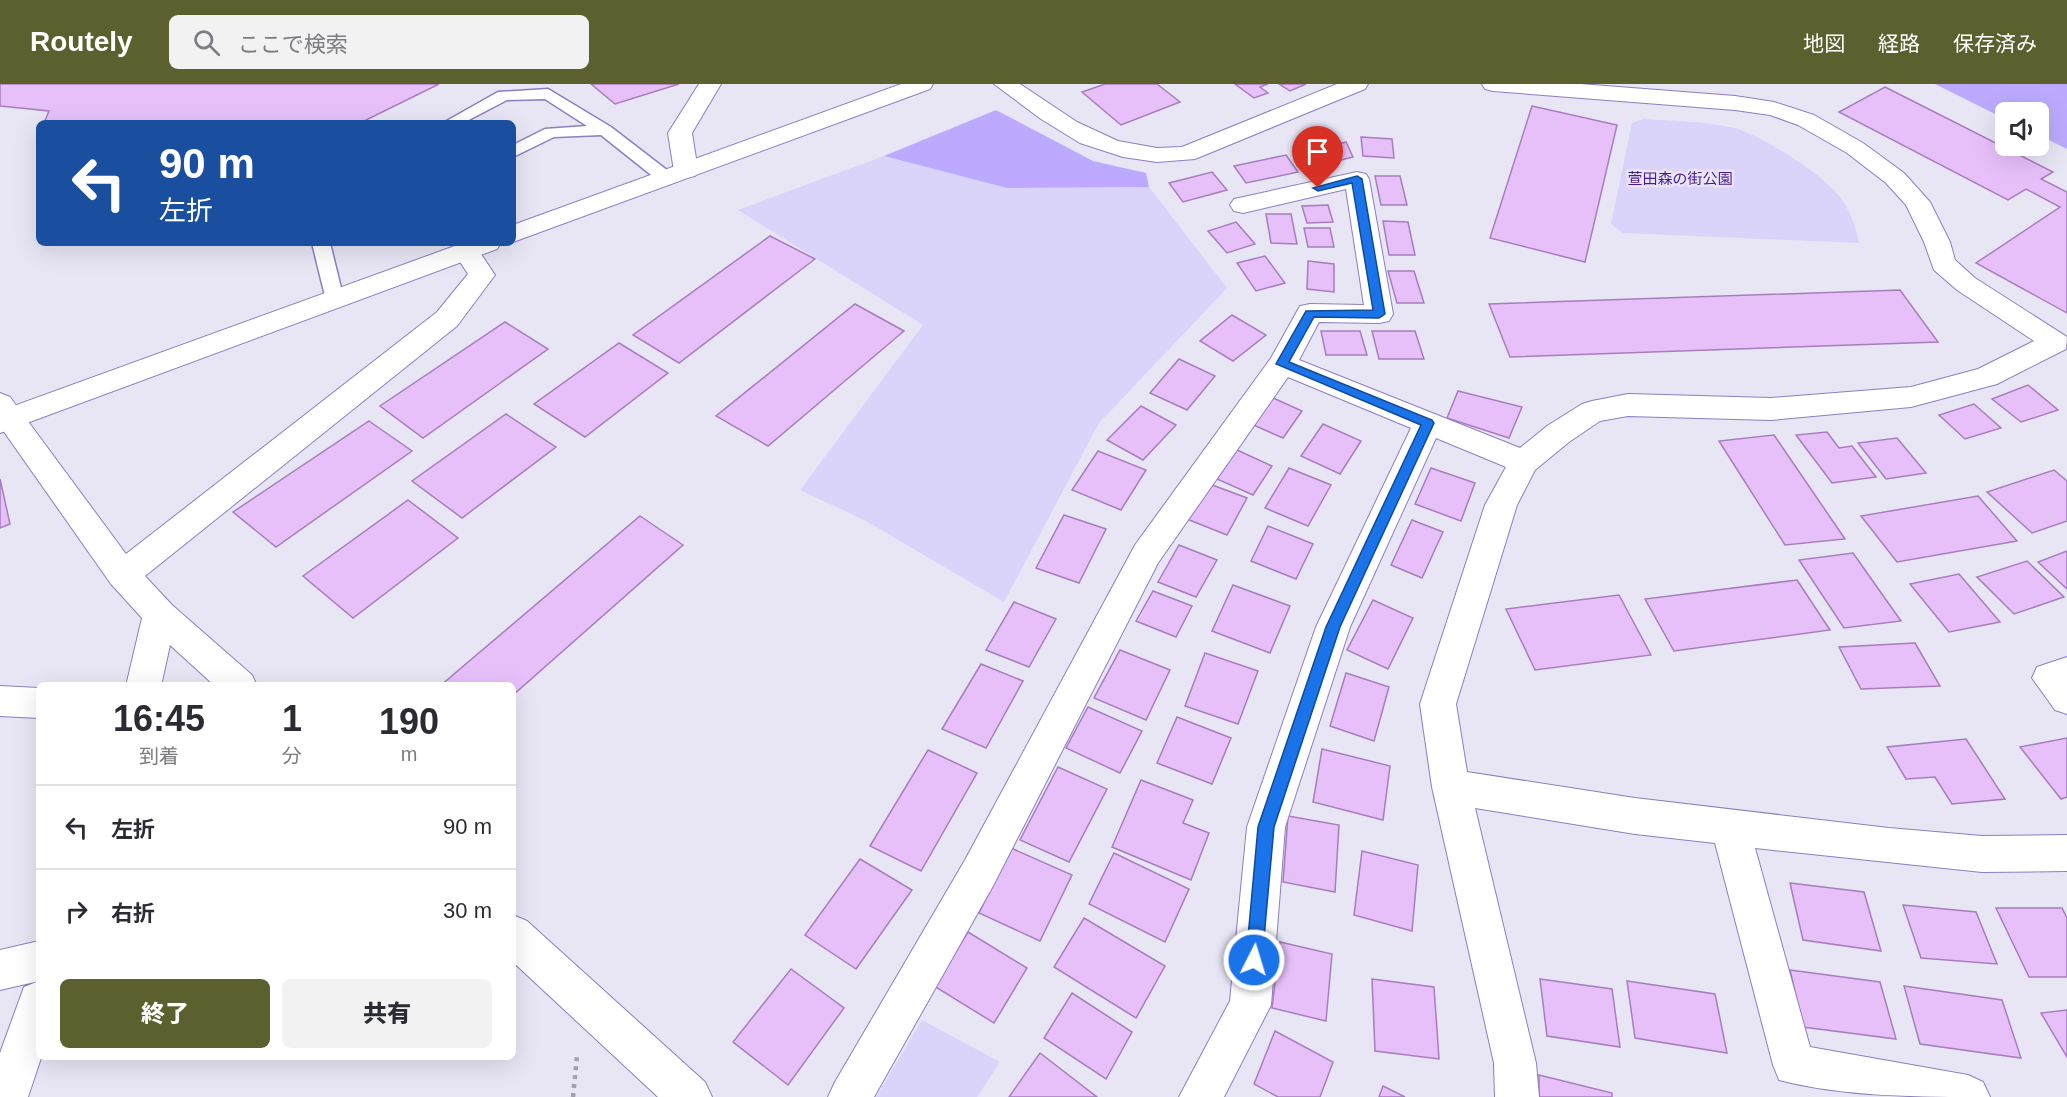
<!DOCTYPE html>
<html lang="ja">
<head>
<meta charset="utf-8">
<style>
  body { margin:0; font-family:Helvetica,"Noto Sans JP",sans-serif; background:#f2f2f3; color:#2b2b33; height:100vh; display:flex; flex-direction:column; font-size:22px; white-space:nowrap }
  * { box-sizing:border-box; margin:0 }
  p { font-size:20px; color:#7c7c81 }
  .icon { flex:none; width:33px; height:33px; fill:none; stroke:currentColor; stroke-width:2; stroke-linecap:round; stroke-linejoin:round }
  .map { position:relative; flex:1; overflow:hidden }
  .details { position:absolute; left:36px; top:598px; width:480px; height:378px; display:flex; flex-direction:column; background:#fff; border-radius:9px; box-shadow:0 6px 24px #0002 }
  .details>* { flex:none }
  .top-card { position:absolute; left:36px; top:36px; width:480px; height:126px; border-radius:9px; box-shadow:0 6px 24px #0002; background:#1a4fa0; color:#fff; overflow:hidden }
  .fabs { position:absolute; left:1995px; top:18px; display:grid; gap:12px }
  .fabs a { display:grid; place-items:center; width:54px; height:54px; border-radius:9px; background:#fff; box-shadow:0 6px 24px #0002; font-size:30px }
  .pin { position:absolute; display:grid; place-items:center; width:51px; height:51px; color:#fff; margin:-62px -26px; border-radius:50% 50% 50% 0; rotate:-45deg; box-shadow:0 0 6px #0007 }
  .pin .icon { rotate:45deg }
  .me { position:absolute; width:66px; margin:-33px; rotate:5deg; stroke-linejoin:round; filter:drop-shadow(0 0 4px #0008) }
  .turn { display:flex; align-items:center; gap:21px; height:126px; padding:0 24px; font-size:27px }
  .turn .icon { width:78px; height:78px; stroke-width:2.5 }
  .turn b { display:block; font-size:42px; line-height:51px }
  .eta { display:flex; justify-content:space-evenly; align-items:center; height:102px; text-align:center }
  .eta b { font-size:36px; font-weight:800; line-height:42px }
  .primary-button { display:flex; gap:12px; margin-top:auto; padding:12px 24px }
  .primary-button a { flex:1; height:69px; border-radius:9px; background:#5b602e; color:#fff; font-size:24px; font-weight:800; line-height:69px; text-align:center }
  .primary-button a+a { background:#f2f2f3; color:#2b2b33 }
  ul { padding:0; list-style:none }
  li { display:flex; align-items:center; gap:18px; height:84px; padding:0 24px; border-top:2px solid #e1e1e2 }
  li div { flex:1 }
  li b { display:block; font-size:22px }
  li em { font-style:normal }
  header { display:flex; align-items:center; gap:36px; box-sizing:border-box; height:84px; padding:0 30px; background:#5b602e; color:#fff }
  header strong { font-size:28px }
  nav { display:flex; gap:33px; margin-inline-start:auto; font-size:21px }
  .search { width:420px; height:54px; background:#f2f2f3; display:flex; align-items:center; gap:15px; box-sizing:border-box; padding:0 21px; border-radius:9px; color:#7c7c81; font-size:22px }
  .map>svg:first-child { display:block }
  .green { fill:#dad3fa }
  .forest { fill:#bdaafe }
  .building { fill:#e7c0fa; stroke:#a77ebc; stroke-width:1.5 }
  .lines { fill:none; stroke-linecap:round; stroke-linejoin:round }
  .service-casing { stroke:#8e7dc1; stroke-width:3 }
  .minor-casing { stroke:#8e7dc1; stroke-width:2 }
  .tertiary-casing { stroke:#8e7dc1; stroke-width:2 }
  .path { stroke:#a39fb2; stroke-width:4.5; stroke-dasharray:4 5; stroke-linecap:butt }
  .service { fill:#fff; fill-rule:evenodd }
  .minor { fill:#fff; fill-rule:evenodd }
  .tertiary { fill:#fff; fill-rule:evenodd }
  .route { fill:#1a73e8; stroke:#114b97; stroke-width:1.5 }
  .labels { text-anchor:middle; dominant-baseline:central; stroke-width:5; stroke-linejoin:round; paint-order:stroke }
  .far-park-label { font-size:15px; fill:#4a1891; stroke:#e8e6f5 }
</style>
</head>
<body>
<header>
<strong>Routely</strong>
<div class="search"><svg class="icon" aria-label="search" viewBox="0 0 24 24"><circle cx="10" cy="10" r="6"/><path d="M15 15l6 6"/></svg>ここで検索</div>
<nav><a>地図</a><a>経路</a><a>保存済み</a></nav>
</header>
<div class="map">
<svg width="2067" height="1013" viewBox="0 0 2067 1013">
  <rect width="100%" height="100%" fill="#e8e6f5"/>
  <g class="green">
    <path d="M1643,35c31,2 62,2 92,9 27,8 88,46 105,69 10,14 16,29 19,46l-236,-10 -12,-9 21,-101z"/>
    <polygon points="884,72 1007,104 1149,103 1227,204 1099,339 1004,518 866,437 800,406 923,241 738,126"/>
    <polygon points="922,936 1000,978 977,1013 876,1013"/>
  </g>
  <g class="forest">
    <polygon points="1935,0 2067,0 2067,65 2039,51 2038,28 2006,28 2005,35"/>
    <polygon points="996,26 1093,77 1146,89 1149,103 1007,104 884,72"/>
  </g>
  <g class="building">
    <polygon points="0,0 439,0 360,39 44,39 49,27 0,22"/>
    <polygon points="591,0 679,0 615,20"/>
    <polygon points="1105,0 1157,0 1180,18 1121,41 1082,8"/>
    <polygon points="1235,0 1268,0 1260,3 1268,9 1254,14"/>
    <polygon points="1279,0 1306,0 1290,7"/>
    <polygon points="1885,3 2053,88 2041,95 2067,108 2067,229 1976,179 2060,123 2026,105 2008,116 1839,28"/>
    <polygon points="1532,22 1617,41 1585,178 1490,154"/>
    <polygon points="1361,53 1392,55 1394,74 1363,72"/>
    <polygon points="1346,58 1353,73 1326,80 1314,67"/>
    <polygon points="1286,71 1298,88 1246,99 1234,82"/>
    <polygon points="1212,88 1227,106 1183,118 1169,99"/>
    <polygon points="1375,92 1400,92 1407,121 1381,121"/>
    <polygon points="1328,121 1333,138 1307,139 1302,122"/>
    <polygon points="1266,130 1291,130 1297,160 1271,159"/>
    <polygon points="1383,137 1408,138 1415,171 1389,171"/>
    <polygon points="1236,138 1255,160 1227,169 1208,147"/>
    <polygon points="1304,144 1330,144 1334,163 1308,163"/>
    <polygon points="770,152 815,175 679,279 633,251"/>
    <polygon points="1265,172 1285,199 1256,207 1237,179"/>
    <polygon points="1308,177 1334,180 1334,208 1307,205"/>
    <polygon points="1388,187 1414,187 1424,219 1397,219"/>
    <polygon points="1900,206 1938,258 1510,273 1489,220"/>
    <polygon points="855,220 904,247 768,362 716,332"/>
    <polygon points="1232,231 1266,251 1233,277 1200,257"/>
    <polygon points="505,238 548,265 423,354 380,322"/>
    <polygon points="1321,247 1360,247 1367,271 1326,271"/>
    <polygon points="1372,247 1415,247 1424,275 1379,275"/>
    <polygon points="619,259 668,289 585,353 534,320"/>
    <polygon points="1179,275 1215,292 1187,326 1150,309"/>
    <polygon points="2028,301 2058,326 2021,338 1992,315"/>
    <polygon points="1458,307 1522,323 1509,354 1447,334"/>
    <polygon points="1271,313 1302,327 1283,354 1251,340"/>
    <polygon points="1974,320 2001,344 1965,355 1939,331"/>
    <polygon points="1141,322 1176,341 1143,376 1107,356"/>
    <polygon points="506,330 556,363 462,434 412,397"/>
    <polygon points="369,337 412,367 276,463 233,428"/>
    <polygon points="1323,340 1361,357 1340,390 1301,372"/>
    <polygon points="1827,348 1839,364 1852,362 1876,393 1832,399 1796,351"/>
    <polygon points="1774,351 1845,455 1785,461 1719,357"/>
    <polygon points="1897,354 1926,389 1886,395 1858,359"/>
    <polygon points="1237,366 1272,382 1253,411 1217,395"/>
    <polygon points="1098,367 1146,386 1121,426 1072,406"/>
    <polygon points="1289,384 1331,401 1308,442 1265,424"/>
    <polygon points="1431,384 1475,399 1461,437 1415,420"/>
    <polygon points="2054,386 2067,397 2067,437 2032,449 1987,408"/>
    <polygon points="0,395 10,440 0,444"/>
    <polygon points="1207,399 1247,414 1227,451 1187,435"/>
    <polygon points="1978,412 2017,457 1897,478 1861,432"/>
    <polygon points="408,416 458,454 353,534 303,492"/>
    <polygon points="1064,431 1106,445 1079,499 1036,484"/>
    <polygon points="640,432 683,461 513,611 513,602 440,602"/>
    <polygon points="1412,436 1443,448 1422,494 1391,481"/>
    <polygon points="1268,442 1313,460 1296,495 1251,477"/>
    <polygon points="1179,461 1217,476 1196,513 1158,498"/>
    <polygon points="2067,467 2067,505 2038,478"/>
    <polygon points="1853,469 1901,537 1844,544 1799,476"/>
    <polygon points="2027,477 2064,513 2014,530 1977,493"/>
    <polygon points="1959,490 2000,538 1949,548 1910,500"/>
    <polygon points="1797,496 1830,546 1674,567 1645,515"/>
    <polygon points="1233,501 1290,522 1270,569 1212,547"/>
    <polygon points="1153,507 1192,522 1176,553 1136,537"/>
    <polygon points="1619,511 1651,571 1535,586 1506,525"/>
    <polygon points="1373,516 1413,534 1388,585 1347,566"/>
    <polygon points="1014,518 1056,535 1029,583 986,566"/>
    <polygon points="1915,559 1940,602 1861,605 1839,563"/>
    <polygon points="1120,566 1170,586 1146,636 1094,614"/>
    <polygon points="1205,569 1258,587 1238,640 1185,622"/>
    <polygon points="981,580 1023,597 986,664 942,645"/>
    <polygon points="1346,589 1389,603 1374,657 1330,642"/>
    <polygon points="1088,623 1142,647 1120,689 1066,664"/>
    <polygon points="1177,633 1231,654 1212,700 1157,679"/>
    <polygon points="2067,654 2067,713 2061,715 2020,663"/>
    <polygon points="1966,655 2005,715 1952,720 1935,693 1906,695 1887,663"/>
    <polygon points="1322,665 1390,682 1383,736 1313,718"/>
    <polygon points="928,666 977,689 921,787 870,762"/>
    <polygon points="1058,683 1107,705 1069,778 1020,756"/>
    <polygon points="1141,696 1193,716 1183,739 1209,749 1191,796 1112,763"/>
    <polygon points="1288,732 1339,741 1335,808 1283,798"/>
    <polygon points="1011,764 1072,791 1040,857 979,829"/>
    <polygon points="1362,767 1418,781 1412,847 1354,831"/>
    <polygon points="1114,769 1189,805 1165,858 1089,820"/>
    <polygon points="860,775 912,806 856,885 805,851"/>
    <polygon points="1790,799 1864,808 1881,867 1803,856"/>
    <polygon points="1903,821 1976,828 1997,880 1921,874"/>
    <polygon points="1996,824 2062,824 2067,834 2067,893 2029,893"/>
    <polygon points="1084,834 1165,882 1136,934 1054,883"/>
    <polygon points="968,848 1027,884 994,939 934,902"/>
    <polygon points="1280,858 1332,870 1326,937 1272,924"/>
    <polygon points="791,885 844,924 788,1001 733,958"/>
    <polygon points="1790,886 1880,898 1896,955 1803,943"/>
    <polygon points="1372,895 1434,903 1439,975 1375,967"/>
    <polygon points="1540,895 1612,905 1620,963 1547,952"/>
    <polygon points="1627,897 1715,910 1727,969 1635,954"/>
    <polygon points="1904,902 2002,916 2021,974 1920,960"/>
    <polygon points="1072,909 1132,948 1106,995 1044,954"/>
    <polygon points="2067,926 2067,973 2041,929"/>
    <polygon points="1275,947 1333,978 1320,1013 1278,1013 1254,1000"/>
    <polygon points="1040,969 1097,1013 1009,1013"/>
    <polygon points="1539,991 1612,1009 1612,1013 1539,1013"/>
    <polygon points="1383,1002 1405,1013 1379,1013"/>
  </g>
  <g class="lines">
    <defs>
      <g id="service">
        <polygon points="548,5 611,43 672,90 674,94 672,98 660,98 601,51 554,53 513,73 513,61 545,45 587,42 545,15 507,16 463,39 443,39 498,8"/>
        <polygon points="312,159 330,159 344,216 342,220 328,220 326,216"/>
      </g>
      <g id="minor">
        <polygon points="699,0 721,0 692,49 698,87 695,92 686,94 677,92 674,87 668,49"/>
        <polygon points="994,0 1020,0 1077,38 1118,57 1157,64 1182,63 1337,0 1368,0 1365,5 1195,75 1157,78 1123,73 1080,59 1041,35"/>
        <path d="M1482,0h98l155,12 39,6 40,13 49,28 41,30 26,29 20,40 5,18 20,18 92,59 -1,12 -69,35 -86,23 -140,13 -143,-4 -28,5 -31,21 -34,28 -18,35 -61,199 11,68 168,26 254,30 93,8 85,-1v36l-85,1 -227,-24 55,199 158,28 15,7 7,15c-69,0 -146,0 -211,-17l-6,-15 -58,-222 -80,-9 -160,-26 61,255 3,34h-44l-1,-34 -62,-276 -12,-83 65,-199 21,-38 -70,-29 -86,189 -65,200 -14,178 -47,92h-45l51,-96 17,-174 69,-200 95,-199 -123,-51 -130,186 -165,323 -119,211h-46l7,-15 130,-222 170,-315 136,-187 29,-52 10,-2 54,1 -18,-116 -103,24 -9,-2 -4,-6 4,-6 123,-27 9,2 3,5 24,135 -4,7 -10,2 -60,-1 -20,38 221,88 27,-22 35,-22 10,-3 36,-7 143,4 140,-11 67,-18 56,-28 -77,-51 -23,-20 -10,-28 -18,-37 -20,-22 -39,-30 -49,-28 -28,-10 -35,-5 -242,-19 -8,-2z"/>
        <polygon points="464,159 475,161 495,191 457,242 145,492 172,521 252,591 257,602 215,602 170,561 161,602 126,602 142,534 111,500 0,342 0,309 10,313 126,470 437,228 468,190 453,167 457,161"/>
        <polygon points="2067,573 2067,630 2055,626 2032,594 2037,583"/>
        <polygon points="0,602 39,604 39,634 0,632"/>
        <polygon points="513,831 527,837 705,998 712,1013 658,1013 513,878"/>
        <polygon points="39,857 41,974 28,1013 0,1013 0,969 24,903 39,897 0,906 0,866"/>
      </g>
      <g id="tertiary">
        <polygon points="901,0 933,0 930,5 513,158 513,141"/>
        <polygon points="463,159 501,159 497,165 0,349 0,327"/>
      </g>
    </defs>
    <use href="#service" class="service-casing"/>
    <use href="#minor" class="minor-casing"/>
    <use href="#tertiary" class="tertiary-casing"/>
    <polyline class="path" points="573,1013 577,972"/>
    <use href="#service" class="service"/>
    <use href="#minor" class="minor"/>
    <use href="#tertiary" class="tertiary"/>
  </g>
  <polygon class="route" points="1357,92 1362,95 1385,230 1379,234 1314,233 1289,278 1432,336 1434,339 1340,543 1274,743 1262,876 1260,882 1254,885 1248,882 1246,876 1258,743 1326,543 1421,341 1276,280 1306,227 1373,226 1352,99 1318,107 1313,104"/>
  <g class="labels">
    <g class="far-park-label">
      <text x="1680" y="94">萱田森の街公園</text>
    </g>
  </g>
</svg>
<div class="fabs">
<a><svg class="icon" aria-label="sound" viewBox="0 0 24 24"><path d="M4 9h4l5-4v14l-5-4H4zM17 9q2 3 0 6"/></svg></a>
</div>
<div class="pin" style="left:1318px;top:104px;background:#d93025"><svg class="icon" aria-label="arrive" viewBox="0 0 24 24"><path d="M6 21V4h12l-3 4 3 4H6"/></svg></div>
<svg class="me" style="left:1254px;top:876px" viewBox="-20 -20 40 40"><circle r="17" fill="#1a73e8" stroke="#fff" stroke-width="3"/><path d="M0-11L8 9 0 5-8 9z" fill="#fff"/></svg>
<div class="top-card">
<div class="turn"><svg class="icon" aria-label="left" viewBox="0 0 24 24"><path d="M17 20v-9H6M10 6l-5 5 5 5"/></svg><div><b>90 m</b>左折</div></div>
</div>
<section class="details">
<div class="eta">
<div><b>16:45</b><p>到着</p></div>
<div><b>1</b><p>分</p></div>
<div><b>190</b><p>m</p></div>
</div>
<ul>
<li><svg class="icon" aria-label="left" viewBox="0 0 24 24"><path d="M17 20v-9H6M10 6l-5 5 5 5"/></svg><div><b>左折</b></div><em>90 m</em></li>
<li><svg class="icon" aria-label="right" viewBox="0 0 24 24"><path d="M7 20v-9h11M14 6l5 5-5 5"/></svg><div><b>右折</b></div><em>30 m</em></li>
</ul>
<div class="primary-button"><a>終了</a><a>共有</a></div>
</section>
</div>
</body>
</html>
